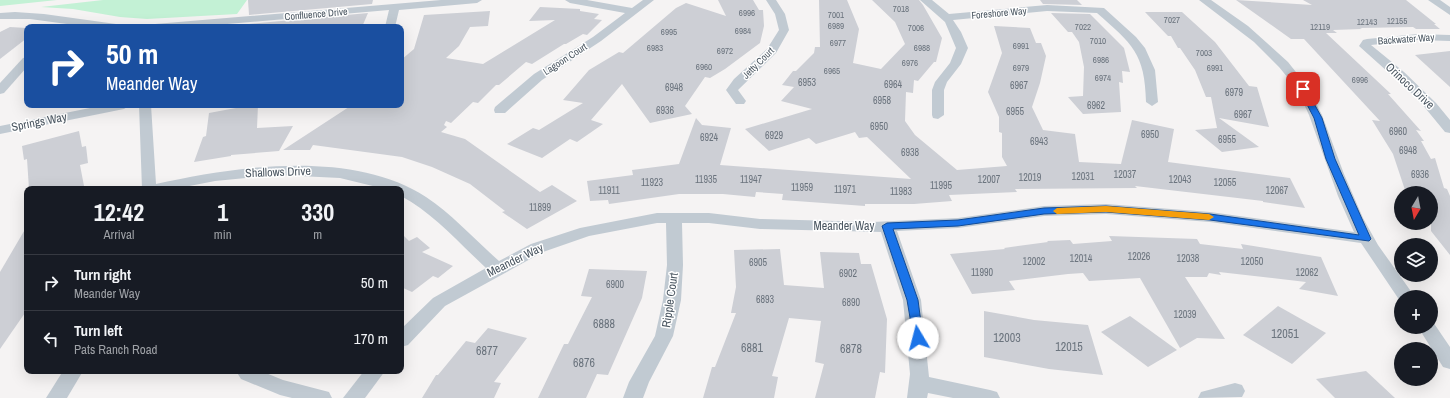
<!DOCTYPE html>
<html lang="en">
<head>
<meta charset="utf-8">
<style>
  body { margin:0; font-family:"Archivo Narrow",sans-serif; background:#242831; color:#f1f3f6; height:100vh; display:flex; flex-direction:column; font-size:15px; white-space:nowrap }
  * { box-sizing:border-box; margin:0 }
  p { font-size:13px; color:#9ea1a6 }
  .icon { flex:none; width:22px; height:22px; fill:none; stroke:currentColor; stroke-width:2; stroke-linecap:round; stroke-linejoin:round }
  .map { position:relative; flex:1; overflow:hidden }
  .details { position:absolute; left:24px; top:186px; width:380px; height:188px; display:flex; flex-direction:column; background:#171b24; border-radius:8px; box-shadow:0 4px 16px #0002 }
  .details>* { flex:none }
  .banner { position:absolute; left:24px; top:24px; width:380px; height:84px; border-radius:8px; box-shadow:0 4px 16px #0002; background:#1a4fa0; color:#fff; overflow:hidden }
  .needle { width:26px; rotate:190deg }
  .buttons { position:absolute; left:1394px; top:186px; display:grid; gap:8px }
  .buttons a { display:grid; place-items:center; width:44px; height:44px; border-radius:50%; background:#171b24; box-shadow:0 4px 16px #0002; font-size:20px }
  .pin { position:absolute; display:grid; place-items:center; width:34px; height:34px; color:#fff; margin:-17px; border-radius:8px; box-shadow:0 2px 6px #0006 }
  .me { position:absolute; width:44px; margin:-22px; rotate:352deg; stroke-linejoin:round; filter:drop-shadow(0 0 3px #0008) }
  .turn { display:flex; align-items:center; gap:14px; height:84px; padding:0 16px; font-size:18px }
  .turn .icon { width:52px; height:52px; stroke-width:2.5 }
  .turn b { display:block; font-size:28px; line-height:34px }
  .eta { display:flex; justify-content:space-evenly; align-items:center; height:68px; text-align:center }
  .eta b { font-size:24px; font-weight:800; line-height:28px }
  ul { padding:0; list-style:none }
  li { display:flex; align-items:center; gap:12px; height:56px; padding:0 16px; border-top:1px solid #363941 }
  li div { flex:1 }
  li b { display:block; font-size:15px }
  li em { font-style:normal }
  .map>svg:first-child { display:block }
  .green { fill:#c3f1d5 }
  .building { fill:#cdcfd5 }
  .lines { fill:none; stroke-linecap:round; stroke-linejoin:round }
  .street { fill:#c1cad2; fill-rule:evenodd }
  .route { fill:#1a73e8; stroke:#114b97 }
  .slow { fill:#f59e0b }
  .labels { text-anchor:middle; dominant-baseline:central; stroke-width:3; stroke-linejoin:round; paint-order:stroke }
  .far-number-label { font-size:9px; fill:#6b747e }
  .far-street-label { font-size:10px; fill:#4a5661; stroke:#fff }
  .number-label { font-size:10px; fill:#6b747e }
  .street-label { font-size:12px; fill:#4a5661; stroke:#fff }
  .near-number-label { font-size:12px; fill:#6b747e }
</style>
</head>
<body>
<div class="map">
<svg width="1450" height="398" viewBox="0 0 1450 398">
  <rect width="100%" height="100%" fill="#f5f3f3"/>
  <g class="green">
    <polygon points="0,0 57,0 0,6"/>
    <polygon points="103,0 247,0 237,14 147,19 120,17 73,9 41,7"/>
  </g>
  <g class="building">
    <polygon points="248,0 373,0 372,4 249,15"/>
    <polygon points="718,0 753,0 759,10 763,10 764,26 760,43 725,69 710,78 705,77 685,106 692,114 650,123 622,84 591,120 603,124 577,142 570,139 542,158 507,144 533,128 539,130 583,103 563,100 589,70 619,52 623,53 676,8 686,3 726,16"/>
    <polygon points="819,0 847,0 859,29 853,63 881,69 905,44 895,22 872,0 919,0 923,5 942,38 936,62 934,62 918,81 914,80 913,93 906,92 905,121 915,135 957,170 1007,166 1002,157 1002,133 999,132 999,117 988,92 1002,53 994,26 1030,28 1036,43 1041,43 1046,56 1040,83 1032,107 1043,130 1075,134 1079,162 1121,164 1132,120 1174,129 1168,162 1290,178 1305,208 1263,202 1263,201 1135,186 1137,188 1015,189 1017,192 949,195 952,201 914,204 865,204 865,206 782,200 783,194 756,192 755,197 723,194 679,194 609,204 608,200 590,201 587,181 633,175 632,170 679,164 696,118 702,125 731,128 720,165 911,179 867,137 859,138 855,132 816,144 809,138 769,151 745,129 812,109 781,101 794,87 782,85 793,71 796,71 814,53 815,47 820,47"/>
    <polygon points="1040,0 1077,0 1082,5 1043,4"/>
    <polygon points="1236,0 1312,5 1303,0 1406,0 1436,24 1434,24 1440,29 1416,29 1413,27 1360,28 1362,29 1333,30 1337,33 1326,33 1391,94 1388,94 1421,131 1416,130 1424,141 1421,141 1431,159 1435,158 1444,188 1447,189 1450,196 1450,255 1431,231 1431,193 1406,193 1393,154 1372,120 1380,121 1304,39 1291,39"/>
    <polygon points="540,7 580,9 580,11 599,14 594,19 602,20 587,35 583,34 566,44 564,44 532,64 526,62 499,85 496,85 478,103 473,102 451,123 446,121 444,125 447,127 441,132 465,139 540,192 552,185 577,201 527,229 502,212 505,211 470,184 432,167 402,157 313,145 310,150 283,150 352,105 401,105 401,60 414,49 424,15 490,11 488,26 470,27 459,46 446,58 483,64 555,20 529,21"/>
    <polygon points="1145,12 1182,12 1215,42 1249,86 1257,87 1269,127 1219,118 1259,147 1222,152 1195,130 1217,128 1211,97 1206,97 1195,70 1180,48 1178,48 1171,36 1168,36"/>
    <polygon points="368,13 362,27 250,27 249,24"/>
    <polygon points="1051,13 1090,14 1124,48 1130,72 1122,71 1123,83 1119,82 1121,112 1083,114 1068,97 1083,96 1084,67 1079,42 1072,32 1068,32"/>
    <polygon points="10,27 27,28 27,38 0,59 0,32"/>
    <polygon points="1450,51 1450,87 1415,55"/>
    <polygon points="252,105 258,105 257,128 293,126 279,151 231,155 231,156 194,162 203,137 206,136 209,113"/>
    <polygon points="79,131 82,147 86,146 88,163 80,165 84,186 72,189 29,189 27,159 24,160 22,146"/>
    <polygon points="27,226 27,310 0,349 0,272"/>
    <polygon points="401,233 409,241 417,237 430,248 422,252 453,266 438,278 433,276 412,292 401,287"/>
    <polygon points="1109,236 1197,239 1200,244 1243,249 1241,244 1321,257 1338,296 1299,289 1306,282 1219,272 1221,275 1209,273 1207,277 1185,277 1225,339 1197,338 1180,348 1140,278 1089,281 1083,273 1068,274 1009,281 1015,290 972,294 950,254 1005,249 1004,248 1048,242 1047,241 1070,240 1073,244 1112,241"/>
    <polygon points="780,249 784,285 824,288 820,252 859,253 861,264 871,264 887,319 885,373 880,372 875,398 815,398 824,364 815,362 821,321 789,318 772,376 778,377 774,398 703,398 712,367 715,367 736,313 731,313 736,287 734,250"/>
    <polygon points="589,269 647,271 642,298 608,375 597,374 586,398 538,398 564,344 568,344 592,297 581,296"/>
    <polygon points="1278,306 1326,333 1292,364 1243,335"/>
    <polygon points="984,311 1034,320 1088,325 1103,375 1049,369 984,357"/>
    <polygon points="1130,316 1177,350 1148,367 1101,332"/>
    <polygon points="488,328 527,338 494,382 501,383 494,398 422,398 436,375 438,375 466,341 475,343"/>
    <polygon points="1366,371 1395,398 1335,398 1316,379"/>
  </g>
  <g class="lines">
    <g class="street">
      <polygon points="441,0 482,0 477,3 399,10 395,27 385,27 389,10 193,27 150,27 155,24"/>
      <polygon points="565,0 587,0 632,8 643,0 654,0 601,41 542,80 505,113 495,113 494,110 495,107 534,74 593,37 625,13 570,3"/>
      <polygon points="766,0 776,0 785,14 789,30 776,53 738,90 746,101 744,104 736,104 726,90 734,79 767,49 779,30 775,14"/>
      <path d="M920,0h12l17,14 98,-9 57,3 32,29 9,11 10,22 3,32 -6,4 -6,-4c-1,-49 -14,-58 -49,-89l-50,-2 -94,9 8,12 7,16 -7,16 -14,18 -3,8v25l-6,4 -5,-1 -1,-3v-25l3,-8 15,-19 6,-15 -11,-26z"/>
      <path d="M1199,0h12l37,26 40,36 19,24 15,29 22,59 19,44 15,27 37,52h-14l-1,4 -39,-58 -151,-21 -104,-8 -62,2 -86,12 -61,3 24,69 8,77 61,13 7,2 3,6h-47l-25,-5 -1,5h-20l3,-24 -7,-74 -22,-68 -121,-3 -51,-6h-27l1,42 -2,35 -8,36 -24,46 -6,16h-20l6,-16 26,-46 8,-36 4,-35 -1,-42h-9l-68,13 -46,16 -98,54 -37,39 -7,2v-18l32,-31 53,-30c-27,-25 -53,-55 -85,-72v-7h-16l-45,-11 -62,-3 -63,6 -41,8h-32l-3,-84h12l5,79c80,-18 197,-35 270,13 26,17 49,43 73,64l32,-17 49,-16 77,-15h52l51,6 113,3 85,-4 86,-12 62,-2 104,8 144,20 -16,-36 -29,-81 -12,-26 -18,-22 -25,-25z"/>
      <polygon points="1428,0 1440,0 1450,7 1450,15"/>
      <polygon points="15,12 44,14 116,24 121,27 89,27 30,19 0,19 0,13"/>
      <polygon points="1418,34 1450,35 1450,41 1418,40 1371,45 1404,72 1436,103 1450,120 1450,133 1445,132 1417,98 1359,46 1363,40 1367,39"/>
      <polygon points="27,57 27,67 4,93 0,94 0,83 23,58"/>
      <polygon points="105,105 130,105 124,109 0,134 0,126"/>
      <polygon points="1431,322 1433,322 1450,347 1450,369 1443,367 1418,327 1431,327"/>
      <polygon points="63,371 83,371 67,398 46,398"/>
      <polygon points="236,371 261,371 283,380 329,392 332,398 292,398 280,395 241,379"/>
      <polygon points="364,371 385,371 365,398 343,398"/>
      <polygon points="1235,383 1242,385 1245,391 1242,397 1198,398 1201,392"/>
    </g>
  </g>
  <polygon class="route" points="1303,86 1306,89 1322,118 1335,159 1371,239 1369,241 1210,220 1106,212 1044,214 958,226 893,229 918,300 923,338 918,343 914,341 907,300 882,226 887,223 958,220 1044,208 1106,206 1210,214 1359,235 1326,159 1314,118 1299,89"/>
  <polygon class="slow" points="1106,206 1209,214 1214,217 1209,220 1106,212 1057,214 1053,211 1057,208"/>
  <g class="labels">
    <g class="far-number-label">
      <text x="901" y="9">7018</text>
      <text x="747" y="13">6996</text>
      <text x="836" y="15">7001</text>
      <text x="1172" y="20">7027</text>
      <text x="1397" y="21">12155</text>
      <text x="1367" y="22">12143</text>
      <text x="836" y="26">6989</text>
      <text x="1083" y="27">7022</text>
      <text x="1320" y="27">12119</text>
      <text x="916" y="28">7006</text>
      <text x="743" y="31">6984</text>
      <text x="669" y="32">6995</text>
      <text x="1098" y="41">7010</text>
      <text x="838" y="43">6977</text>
      <text x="1021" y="46">6991</text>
      <text x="655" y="48">6983</text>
      <text x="922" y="48">6988</text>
      <text x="725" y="51">6972</text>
      <text x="1204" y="53">7003</text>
      <text x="1101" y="60">6986</text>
      <text x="910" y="63">6976</text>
      <text x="704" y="67">6960</text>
      <text x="1021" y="68">6979</text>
      <text x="1215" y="68">6991</text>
      <text x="832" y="71">6965</text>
      <text x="1103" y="78">6974</text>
      <text x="1360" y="80">6996</text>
    </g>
    <g class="far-street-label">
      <text transform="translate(999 13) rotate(-5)">Foreshore Way</text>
      <text transform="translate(316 14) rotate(-5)">Confluence Drive</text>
      <text transform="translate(1406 39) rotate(-4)">Backwater Way</text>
      <text transform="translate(565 59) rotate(-33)">Lagoon Court</text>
      <text transform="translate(758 63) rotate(-45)">Jetty Court</text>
    </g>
    <g class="number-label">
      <text x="807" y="82">6953</text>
      <text x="893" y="84">6964</text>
      <text x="1019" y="85">6967</text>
      <text x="674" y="87">6948</text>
      <text x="1234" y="92">6979</text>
      <text x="882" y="100">6958</text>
      <text x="1096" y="105">6962</text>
      <text x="665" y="110">6936</text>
      <text x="1015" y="111">6955</text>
      <text x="1243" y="114">6967</text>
      <text x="879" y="126">6950</text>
      <text x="1398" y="131">6960</text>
      <text x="1150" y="134">6950</text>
      <text x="774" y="135">6929</text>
      <text x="709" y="137">6924</text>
      <text x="1227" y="139">6955</text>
      <text x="1039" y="141">6943</text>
      <text x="1408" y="150">6948</text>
      <text x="910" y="152">6938</text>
      <text x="1125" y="174">12037</text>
      <text x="1420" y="174">6936</text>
      <text x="1083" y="176">12031</text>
      <text x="1030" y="177">12019</text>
      <text x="706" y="179">11935</text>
      <text x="751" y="179">11947</text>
      <text x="989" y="179">12007</text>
      <text x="1180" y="179">12043</text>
      <text x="652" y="182">11923</text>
      <text x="1225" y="182">12055</text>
      <text x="941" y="185">11995</text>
      <text x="802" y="187">11959</text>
      <text x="845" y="189">11971</text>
      <text x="609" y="190">11911</text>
      <text x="1277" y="190">12067</text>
      <text x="901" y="191">11983</text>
      <text x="540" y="207">11899</text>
      <text x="1139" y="256">12026</text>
      <text x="1081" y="258">12014</text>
      <text x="1188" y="258">12038</text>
      <text x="1034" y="261">12002</text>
      <text x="1252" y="261">12050</text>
      <text x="758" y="262">6905</text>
      <text x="982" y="272">11990</text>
      <text x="1307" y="272">12062</text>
      <text x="848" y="273">6902</text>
      <text x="615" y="284">6900</text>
      <text x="765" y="299">6893</text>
      <text x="851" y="302">6890</text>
      <text x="1185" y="314">12039</text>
    </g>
    <g class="street-label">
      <text transform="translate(1410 86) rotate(43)">Orinoco Drive</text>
      <text transform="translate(39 122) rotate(-11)">Springs Way</text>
      <text transform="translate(278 172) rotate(-2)">Shallows Drive</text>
      <text x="844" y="226">Meander Way</text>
      <text transform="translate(515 260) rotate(-26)">Meander Way</text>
      <text transform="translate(670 300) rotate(-82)">Ripple Court</text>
    </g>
    <g class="near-number-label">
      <text x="604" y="324">6888</text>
      <text x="1285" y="334">12051</text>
      <text x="1007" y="338">12003</text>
      <text x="1069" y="347">12015</text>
      <text x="752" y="348">6881</text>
      <text x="851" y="349">6878</text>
      <text x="487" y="351">6877</text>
      <text x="584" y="363">6876</text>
    </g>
  </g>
</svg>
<div class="buttons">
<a><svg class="needle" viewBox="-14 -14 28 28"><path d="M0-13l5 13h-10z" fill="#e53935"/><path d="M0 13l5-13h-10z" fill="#9ea1a6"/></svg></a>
<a><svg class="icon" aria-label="layers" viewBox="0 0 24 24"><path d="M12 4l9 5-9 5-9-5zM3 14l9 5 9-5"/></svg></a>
<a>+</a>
<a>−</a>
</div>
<div class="pin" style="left:1303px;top:89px;background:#d93025"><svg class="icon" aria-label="arrive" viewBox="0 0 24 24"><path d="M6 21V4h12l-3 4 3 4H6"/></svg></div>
<svg class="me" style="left:918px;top:338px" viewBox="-20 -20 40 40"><circle r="19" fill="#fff"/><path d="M0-13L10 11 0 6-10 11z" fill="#1a73e8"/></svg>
<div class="banner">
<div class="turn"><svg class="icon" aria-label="right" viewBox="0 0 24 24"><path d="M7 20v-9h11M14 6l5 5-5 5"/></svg><div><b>50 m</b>Meander Way</div></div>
</div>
<section class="details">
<div class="eta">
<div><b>12:42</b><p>Arrival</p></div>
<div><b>1</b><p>min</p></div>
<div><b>330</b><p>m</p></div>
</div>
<ul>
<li><svg class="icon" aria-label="right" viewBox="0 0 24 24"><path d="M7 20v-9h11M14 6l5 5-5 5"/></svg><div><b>Turn right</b><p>Meander Way</p></div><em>50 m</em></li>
<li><svg class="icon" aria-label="left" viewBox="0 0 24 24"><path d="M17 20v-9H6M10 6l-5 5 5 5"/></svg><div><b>Turn left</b><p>Pats Ranch Road</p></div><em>170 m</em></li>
</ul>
</section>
</div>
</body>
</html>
